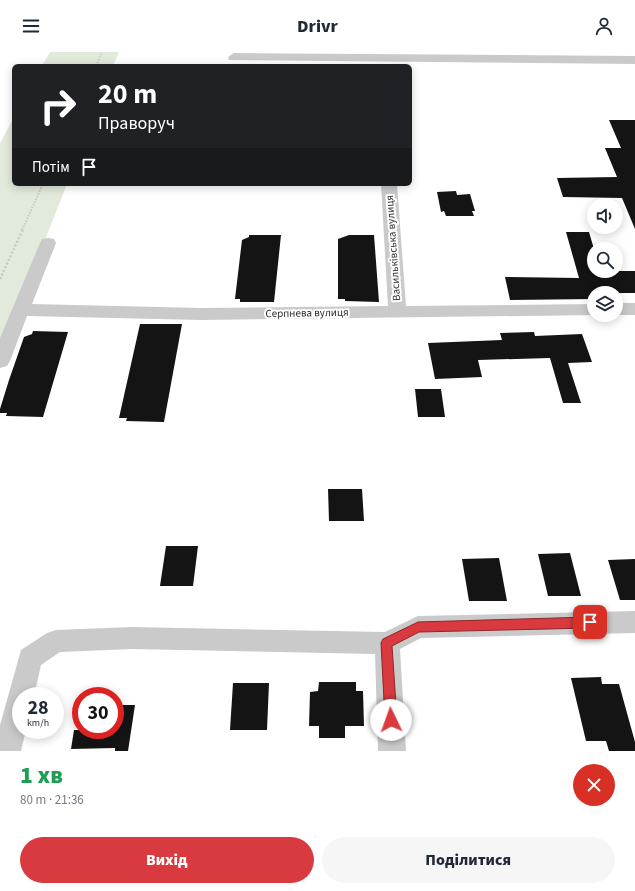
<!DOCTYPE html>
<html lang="uk">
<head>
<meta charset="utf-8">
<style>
  body { margin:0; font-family:"Source Sans 3",sans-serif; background:#f6f6f7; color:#1f2937; height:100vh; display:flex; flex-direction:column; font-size:15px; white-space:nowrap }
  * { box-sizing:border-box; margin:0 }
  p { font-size:13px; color:#747a83 }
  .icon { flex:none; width:22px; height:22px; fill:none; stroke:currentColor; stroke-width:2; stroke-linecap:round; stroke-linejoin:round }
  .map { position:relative; height:699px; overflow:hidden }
  .details { display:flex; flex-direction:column; background:#fff; flex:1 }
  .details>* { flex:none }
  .hud { position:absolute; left:12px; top:12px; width:400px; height:122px; border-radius:6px; box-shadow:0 2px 10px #0003; background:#202124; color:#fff; overflow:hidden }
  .fabs { position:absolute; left:587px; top:146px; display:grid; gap:8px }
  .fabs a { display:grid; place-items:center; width:36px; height:36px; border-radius:50%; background:#fff; box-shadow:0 2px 10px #0003; font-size:20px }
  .speed { position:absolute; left:12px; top:635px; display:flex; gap:8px; font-size:20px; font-weight:700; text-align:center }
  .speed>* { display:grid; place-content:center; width:52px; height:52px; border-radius:50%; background:#fff; box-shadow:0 2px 10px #0003; line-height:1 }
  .speed small { font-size:10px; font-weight:400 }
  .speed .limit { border:6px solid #d22; background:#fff; color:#111 }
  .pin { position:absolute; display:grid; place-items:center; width:34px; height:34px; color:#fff; margin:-17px; border-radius:8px; box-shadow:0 2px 6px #0006 }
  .me { position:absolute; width:44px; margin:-22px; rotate:357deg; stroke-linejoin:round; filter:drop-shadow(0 0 3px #0008) }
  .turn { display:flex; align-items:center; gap:14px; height:84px; padding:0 20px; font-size:18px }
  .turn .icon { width:52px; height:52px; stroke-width:2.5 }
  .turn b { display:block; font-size:28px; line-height:34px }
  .then { display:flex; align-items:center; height:38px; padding:0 20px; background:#0003; gap:8px; font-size:15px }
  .round { display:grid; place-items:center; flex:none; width:42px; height:42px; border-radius:21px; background:#f6f6f7 }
  .head { display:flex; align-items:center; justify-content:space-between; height:68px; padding:0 20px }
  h1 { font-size:24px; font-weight:800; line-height:30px; color:#1e9e55 }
  .action { display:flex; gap:8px; margin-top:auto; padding:8px 20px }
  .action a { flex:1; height:46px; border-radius:24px; background:#d93a3f; color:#fff; font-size:16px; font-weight:800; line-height:46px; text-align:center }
  .action a+a { background:#f6f6f7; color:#1f2937 }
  header { display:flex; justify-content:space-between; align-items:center; height:52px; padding:0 20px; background:#fff; font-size:18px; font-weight:800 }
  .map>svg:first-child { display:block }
  .green { fill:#e2eadb }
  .building { fill:#141414 }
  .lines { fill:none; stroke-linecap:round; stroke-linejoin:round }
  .path-far1 { stroke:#cacaca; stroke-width:2; stroke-dasharray:1.5 1.5; stroke-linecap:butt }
  .path { stroke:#cacaca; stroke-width:2.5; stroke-dasharray:2 2; stroke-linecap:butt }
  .minor { fill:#cacaca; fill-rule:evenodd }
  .route { fill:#d93a3f; stroke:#8d2629 }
  .labels { text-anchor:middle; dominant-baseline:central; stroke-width:4; stroke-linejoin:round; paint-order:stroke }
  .street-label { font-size:11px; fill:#2d2d2d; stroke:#fff }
</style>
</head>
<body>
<header><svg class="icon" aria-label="menu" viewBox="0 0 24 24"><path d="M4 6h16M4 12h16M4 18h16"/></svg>Drivr<svg class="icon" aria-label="person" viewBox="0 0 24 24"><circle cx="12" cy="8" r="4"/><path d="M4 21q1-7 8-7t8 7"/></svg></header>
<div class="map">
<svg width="635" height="699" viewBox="0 0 635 699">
  <rect width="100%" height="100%" fill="#fff"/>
  <g class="green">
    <polygon points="50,0 119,0 113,14 42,14"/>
    <polygon points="14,65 14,132 67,132 0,302 0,91"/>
  </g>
  <g class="building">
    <polygon points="609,68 635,68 635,177 622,146 563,145 557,126 617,125 605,96 621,96"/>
    <polygon points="456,139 457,143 470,142 475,159 472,159 474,164 446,164 444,159 441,160 437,140"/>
    <polygon points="566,180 589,180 594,197 594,219 635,219 635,241 594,241 594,247 510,248 505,225 579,226"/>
    <polygon points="249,183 281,183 274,250 240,250 240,247 235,247 242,188 249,185"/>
    <polygon points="349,183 374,183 379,250 345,249 345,247 338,247 338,187"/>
    <polygon points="140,272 182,272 164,370 126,369 127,366 119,366"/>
    <polygon points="33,279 68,280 43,365 6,364 7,361 0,361 0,357 9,328 24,285 32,282"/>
    <polygon points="534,280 535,284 582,282 592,310 568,311 581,351 563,351 550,306 478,308 482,325 435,327 428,291 502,288 500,281"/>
    <polygon points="415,337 441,337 445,365 418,365"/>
    <polygon points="328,437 362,437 364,469 329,469"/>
    <polygon points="166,494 198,494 193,534 160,534"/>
    <polygon points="570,501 581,544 548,544 538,502"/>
    <polygon points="499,506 507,549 469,549 462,507"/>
    <polygon points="635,507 635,548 620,548 608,508"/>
    <polygon points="601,625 602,632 619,632 635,690 635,699 609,699 606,689 586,689 571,626"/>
    <polygon points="319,630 356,630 356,639 363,639 364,674 345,674 345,686 319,686 319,674 309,674 310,640 318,639"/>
    <polygon points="233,631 269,631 267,678 230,678"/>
    <polygon points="115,653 135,653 128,699 115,699 115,696 71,697 74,678 115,678"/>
  </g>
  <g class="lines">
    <g class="path-far1">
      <polyline points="96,14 102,0"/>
      <polyline points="22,178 43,132"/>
    </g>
    <polyline class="path" points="0,227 23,177"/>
    <g class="minor">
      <polygon points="234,1 635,4 635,12 229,8 228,5"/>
      <polygon points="381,132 397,132 406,254 594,252 594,263 598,263 201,268 27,264 10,309 7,314 0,316 0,286 40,191 42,187 48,186 54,187 56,191 32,252 201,256 388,254"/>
      <rect x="616" y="251" width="19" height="12"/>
      <polygon points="635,559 635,581 421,586 400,597 406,699 378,699 375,602 132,597 60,600 41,613 34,644 21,644 21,678 26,678 21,699 0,699 0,673 21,598 47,581 56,578 132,575 385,580 418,564"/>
    </g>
  </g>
  <polygon class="route" points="590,565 594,567 596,570 594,574 590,576 419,580 392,594 397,668 395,672 391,674 386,672 385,668 381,591 383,587 418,570"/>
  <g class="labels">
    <g class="street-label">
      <text transform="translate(393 196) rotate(-94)">Васильківська вулиця</text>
      <text transform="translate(307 261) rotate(-1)">Серпнева вулиця</text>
    </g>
  </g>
</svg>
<div class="fabs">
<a><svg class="icon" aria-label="sound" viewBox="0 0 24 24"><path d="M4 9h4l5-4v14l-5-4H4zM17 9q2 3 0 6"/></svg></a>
<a><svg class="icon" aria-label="search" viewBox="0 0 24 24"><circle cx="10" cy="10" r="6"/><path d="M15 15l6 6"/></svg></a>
<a><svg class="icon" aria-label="layers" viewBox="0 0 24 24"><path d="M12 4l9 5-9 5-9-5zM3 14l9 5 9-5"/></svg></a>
</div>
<div class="speed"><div>28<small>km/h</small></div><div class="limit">30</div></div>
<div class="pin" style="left:590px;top:570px;background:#d93025"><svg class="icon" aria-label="arrive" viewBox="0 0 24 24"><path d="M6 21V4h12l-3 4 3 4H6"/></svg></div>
<svg class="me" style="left:391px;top:668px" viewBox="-20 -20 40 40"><circle r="19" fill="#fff"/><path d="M0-13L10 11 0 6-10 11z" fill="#d93a3f"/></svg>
<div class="hud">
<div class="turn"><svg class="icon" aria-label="right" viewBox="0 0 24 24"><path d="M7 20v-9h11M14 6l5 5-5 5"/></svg><div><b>20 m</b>Праворуч</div></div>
<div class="then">Потім<svg class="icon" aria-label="arrive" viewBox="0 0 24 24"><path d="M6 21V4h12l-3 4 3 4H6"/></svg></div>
</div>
</div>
<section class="details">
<div class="head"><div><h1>1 хв</h1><p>80 m · 21:36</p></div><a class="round" style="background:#d93025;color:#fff"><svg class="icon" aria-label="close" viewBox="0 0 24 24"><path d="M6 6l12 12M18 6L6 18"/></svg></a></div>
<div class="action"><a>Вихід</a><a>Поділитися</a></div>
</section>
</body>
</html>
